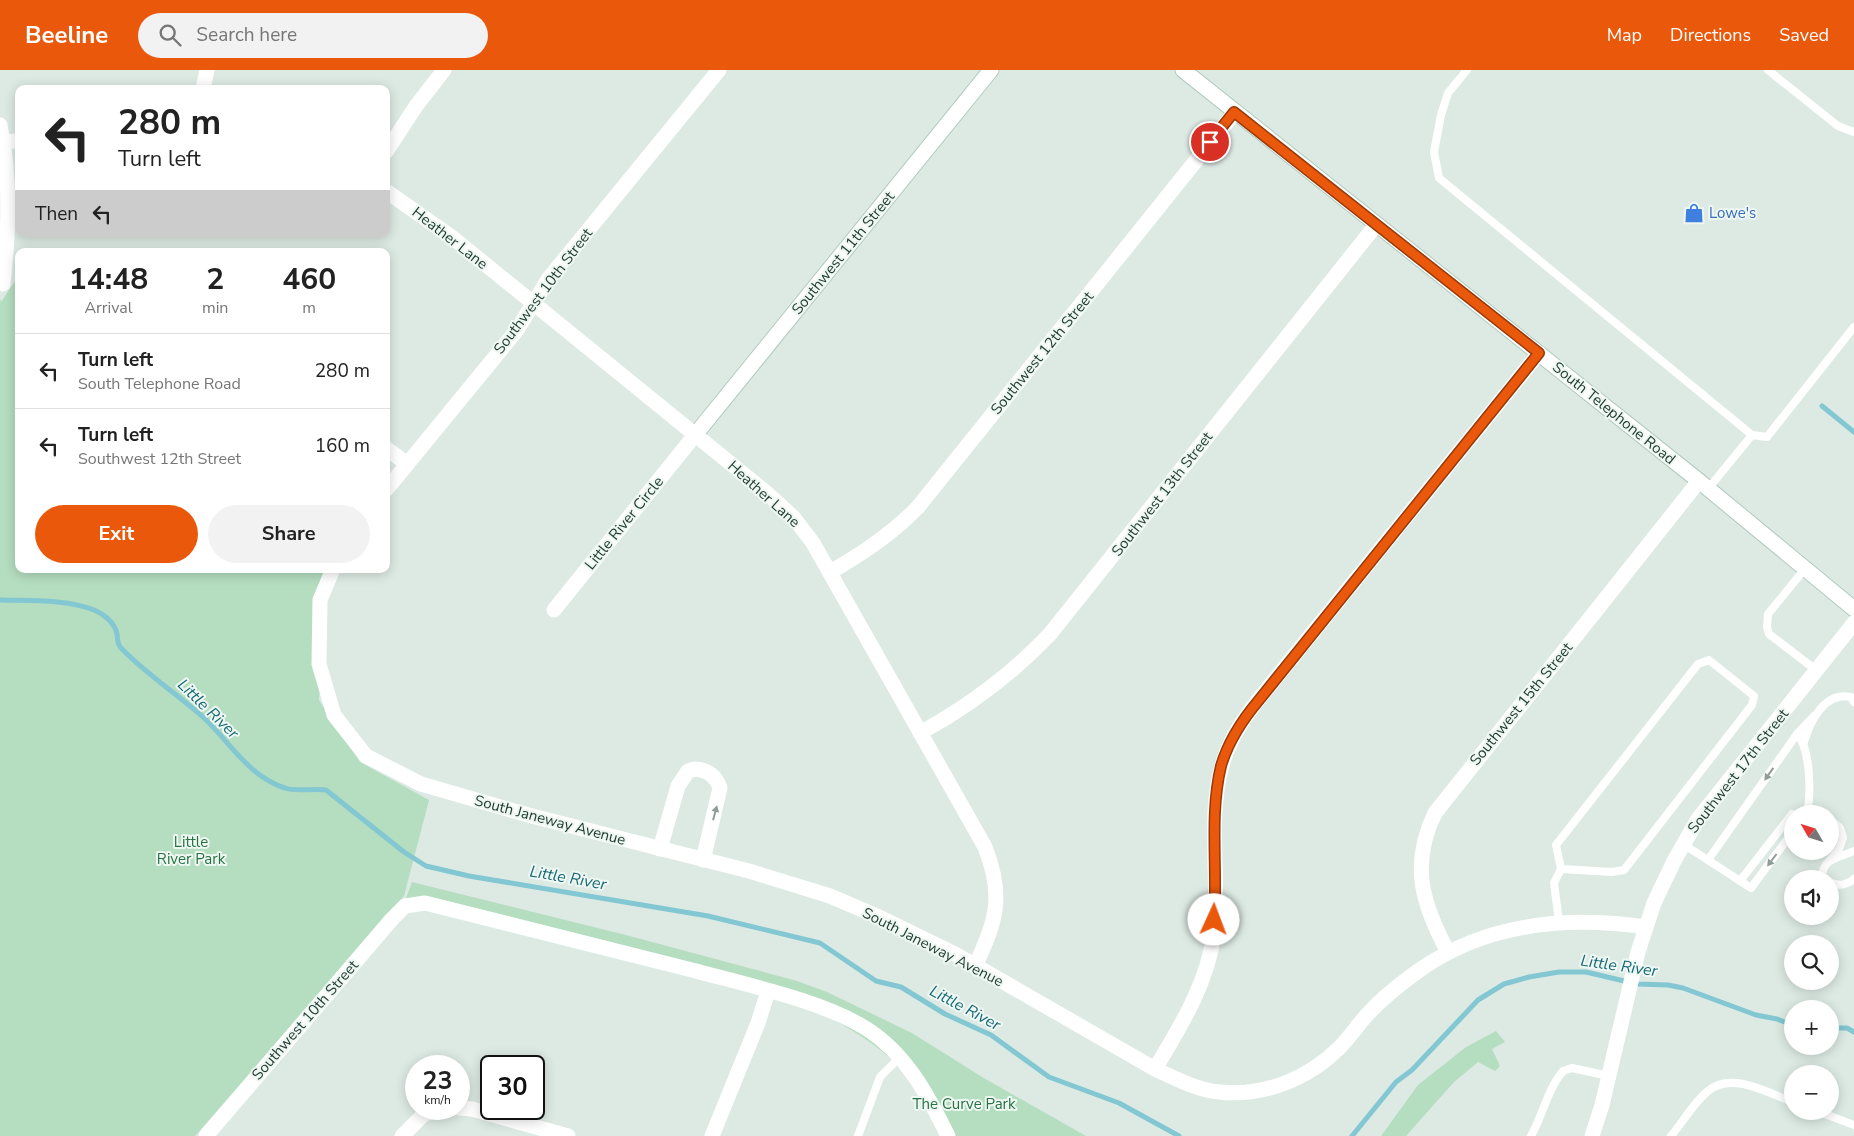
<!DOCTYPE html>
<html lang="en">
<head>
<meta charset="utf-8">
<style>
  body { margin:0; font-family:"Nunito Sans",sans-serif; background:#f2f2f2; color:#222; height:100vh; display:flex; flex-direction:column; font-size:19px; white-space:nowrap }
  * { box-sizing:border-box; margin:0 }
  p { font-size:16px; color:#767676 }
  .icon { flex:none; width:28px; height:28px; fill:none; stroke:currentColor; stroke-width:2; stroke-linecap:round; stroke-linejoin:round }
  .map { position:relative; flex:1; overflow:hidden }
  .panel { position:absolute; left:15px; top:178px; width:375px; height:325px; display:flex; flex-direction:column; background:#fff; border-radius:10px; box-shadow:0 2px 12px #0003 }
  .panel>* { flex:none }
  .top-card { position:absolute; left:15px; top:15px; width:375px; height:152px; border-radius:10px; box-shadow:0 2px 12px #0003; background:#fff; color:#222; overflow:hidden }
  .needle { width:32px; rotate:309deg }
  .controls { position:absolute; left:1784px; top:735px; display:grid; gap:10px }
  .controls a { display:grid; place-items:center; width:55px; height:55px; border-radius:50%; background:#fff; box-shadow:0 2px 12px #0003; font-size:25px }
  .speed { position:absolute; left:405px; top:985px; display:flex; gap:10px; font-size:25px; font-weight:700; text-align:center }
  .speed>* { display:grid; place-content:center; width:65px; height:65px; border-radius:50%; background:#fff; box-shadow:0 2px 12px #0003; line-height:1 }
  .speed small { font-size:12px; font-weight:400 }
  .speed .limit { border:2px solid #111; border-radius:8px; background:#fff; color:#111 }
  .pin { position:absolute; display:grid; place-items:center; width:42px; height:42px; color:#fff; margin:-21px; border:2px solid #fff; border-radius:50%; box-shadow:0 1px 5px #0007 }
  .me { position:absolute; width:55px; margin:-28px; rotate:2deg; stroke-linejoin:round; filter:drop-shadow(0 0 4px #0008) }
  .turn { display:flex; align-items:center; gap:18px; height:105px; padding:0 20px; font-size:22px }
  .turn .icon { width:65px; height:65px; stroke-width:2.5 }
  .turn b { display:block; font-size:35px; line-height:42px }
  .then { display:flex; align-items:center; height:48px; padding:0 20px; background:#0003; gap:10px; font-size:19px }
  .eta { display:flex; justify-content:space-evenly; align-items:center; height:85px; text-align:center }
  .eta b { font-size:30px; font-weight:700; line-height:35px }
  .button { display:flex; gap:10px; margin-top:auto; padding:10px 20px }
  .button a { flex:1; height:58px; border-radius:30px; background:#ea580c; color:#fff; font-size:20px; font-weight:700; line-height:58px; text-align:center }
  .button a+a { background:#f2f2f2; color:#222 }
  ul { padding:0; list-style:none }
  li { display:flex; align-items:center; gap:15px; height:75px; padding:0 20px; border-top:1px solid #e0e0e0 }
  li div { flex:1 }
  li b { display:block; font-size:19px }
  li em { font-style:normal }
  header { display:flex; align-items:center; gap:30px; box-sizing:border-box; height:70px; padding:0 25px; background:#ea580c; color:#fff }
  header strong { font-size:24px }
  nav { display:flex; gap:28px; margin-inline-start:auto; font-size:18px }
  .search { width:350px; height:45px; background:#f2f2f2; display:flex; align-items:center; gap:12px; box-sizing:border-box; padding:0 18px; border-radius:28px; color:#767676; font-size:19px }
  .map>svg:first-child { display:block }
  .green { fill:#b5ddbf }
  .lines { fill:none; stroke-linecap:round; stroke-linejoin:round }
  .stream { stroke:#82c7d2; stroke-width:5 }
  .secondary-casing { stroke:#b0cac0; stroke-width:17 }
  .lane { stroke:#fff; stroke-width:8 }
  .street { stroke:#fff; stroke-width:15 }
  .secondary { stroke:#fff; stroke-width:15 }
  .oneway { fill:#8f9c98 }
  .route-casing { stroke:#983908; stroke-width:12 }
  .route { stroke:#ea580c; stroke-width:9 }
  .labels { text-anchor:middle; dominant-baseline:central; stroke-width:4; stroke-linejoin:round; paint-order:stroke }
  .shop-label { font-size:15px; fill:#366cbe; stroke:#eef7f2; text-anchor:start }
  .street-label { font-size:15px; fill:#1f3a32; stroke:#eef7f2 }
  .park-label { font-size:15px; fill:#287243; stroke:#eef7f2 }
  .water-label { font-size:16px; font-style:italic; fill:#176977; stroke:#eef7f2 }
</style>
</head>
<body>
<header>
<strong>Beeline</strong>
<div class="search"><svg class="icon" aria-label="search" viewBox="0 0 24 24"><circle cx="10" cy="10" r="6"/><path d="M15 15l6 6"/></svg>Search here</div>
<nav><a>Map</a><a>Directions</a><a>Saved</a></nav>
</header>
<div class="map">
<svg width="1854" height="1066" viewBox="0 0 1854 1066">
  <rect width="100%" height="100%" fill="#ddeae4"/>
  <g class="green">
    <polygon points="19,205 19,499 329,499 319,630 360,692 429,730 404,826 195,1066 0,1066 0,229 1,232"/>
    <path d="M412,812l214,53 171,46 30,11 85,41 70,44 104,59h-141c-11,-18 -20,-36 -32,-53 -27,-37 -74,-61 -113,-81l-395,-101z"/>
    <polygon points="1496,961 1505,972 1492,979 1500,996 1495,1001 1478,992 1454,1012 1406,1066 1381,1066 1418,1015 1466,977"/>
  </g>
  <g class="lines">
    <g class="stream">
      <polyline points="1822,336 1854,362"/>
      <path d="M0,530c29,1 67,-1 94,10 10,4 21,13 23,24 1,6 0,10 4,14 25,26 55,45 82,69 27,25 45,59 82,71 10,4 29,0 41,2l78,62 22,14 43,10 239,40 112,27 56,38 25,6 44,27 46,21 58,42 70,26 60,33"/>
      <polyline points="1830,958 1847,958 1854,962"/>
      <polyline points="1352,1066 1396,1012 1412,1000 1478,930 1504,914 1529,907 1559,902 1586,902 1637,914 1668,915 1683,918 1756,945 1777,949 1792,955"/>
    </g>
    <defs>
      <g id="secondary">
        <polyline points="1183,0 1699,411 1854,539"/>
        <polyline points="695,365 991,0"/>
      </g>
    </defs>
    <use href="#secondary" class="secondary-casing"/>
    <g class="lane">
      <polyline points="1467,0 1448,23 1441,45 1434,82 1439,108 1752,365"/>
      <polyline points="1768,0 1838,56 1854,62"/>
      <polyline points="1708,419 1752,365 1767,367 1854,257"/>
      <polyline points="1804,500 1768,544 1767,557 1769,564 1816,600"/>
      <path d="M1797,664c14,15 14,61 10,80"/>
      <path d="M1804,672c6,-21 21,-51 47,-45l3,5"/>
      <polyline points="1805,740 1808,738 1824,744"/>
      <polyline points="1683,774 1751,818 1792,763"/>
      <polyline points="1708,790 1797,664 1814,646"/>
      <polyline points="1830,790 1839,779 1843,768 1840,758 1830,749"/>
      <path d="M1825,809l-3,-2c1,-20 17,-19 32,-26"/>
      <polyline points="1740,811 1792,744"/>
      <path d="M1830,812c9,5 16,3 24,-3"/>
      <polyline points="1559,852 1554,813 1561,799 1612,802 1624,800 1752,635 1754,626 1709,590 1698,594 1556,775 1561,799"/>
      <polyline points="1817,1041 1854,1055"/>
      <polyline points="858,1066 880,1007 900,987"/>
      <path d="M1531,1066c12,-21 16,-46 32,-65l9,-3 37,8"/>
      <path d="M1671,1066c12,-14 23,-34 37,-45 24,-20 61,2 84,11"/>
    </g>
    <g class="street">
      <polyline points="203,19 207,0"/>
      <path d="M0,55c11,54 9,106 3,159"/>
      <polyline points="4,73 19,70"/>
      <polyline points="386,82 416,36 444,0"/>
      <path d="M386,121l67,47 315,256 26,24 19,25 172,304c19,49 12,73 -10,119"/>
      <polyline points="386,378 407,394"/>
      <polyline points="386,420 517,260 549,208 719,0"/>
      <path d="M333,499l-13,31 -1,64 15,51 32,41 55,28 107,31 221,56 81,25 49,21 76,37 200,115c19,9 42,21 64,23 44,5 89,-13 120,-44 10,-10 18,-22 27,-32 16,-18 35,-33 55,-47 66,-46 147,-53 225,-42"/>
      <path d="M830,502c32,-18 62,-38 88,-65l317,-395"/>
      <polyline points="554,540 695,365"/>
      <path d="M920,663c49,-27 92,-59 130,-99l326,-409"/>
      <path d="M660,779l18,-63 10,-15 7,-2c13,1 21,7 25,19l-17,72"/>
      <path d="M1448,882c-26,-48 -38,-88 -13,-139l264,-332"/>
      <path d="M1155,999c25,-42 53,-86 59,-136 6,-53 -7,-115 8,-167 6,-25 21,-47 37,-67l280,-346"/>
      <polyline points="459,1038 472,1039 568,1066"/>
      <path d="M206,1066l186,-217 13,-13 20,-3c91,22 181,45 271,68 51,14 127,30 171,58 39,25 61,66 81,107"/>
      <polyline points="402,1066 424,1044 444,1039"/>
      <polyline points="712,1066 758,953 768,921"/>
      <polyline points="1592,1066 1602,1035 1638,882 1654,833 1674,791 1698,749 1854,553"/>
    </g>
    <use href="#secondary" class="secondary"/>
  </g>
  <defs><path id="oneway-solid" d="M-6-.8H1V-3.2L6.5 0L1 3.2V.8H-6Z" transform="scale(1.25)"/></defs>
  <g class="oneway">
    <use href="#oneway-solid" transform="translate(1769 704) rotate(125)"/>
    <use href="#oneway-solid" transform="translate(715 743) rotate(-75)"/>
    <use href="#oneway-solid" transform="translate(1772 790) rotate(127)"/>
  </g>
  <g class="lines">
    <defs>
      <path id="route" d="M1210,72l24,-30 305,241 -280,347c-16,19 -31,42 -38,66 -12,50 -3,104 -7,154"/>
    </defs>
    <use href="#route" class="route-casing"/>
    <use href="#route" class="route"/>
  </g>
  <defs>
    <symbol id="shop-bare" viewBox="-9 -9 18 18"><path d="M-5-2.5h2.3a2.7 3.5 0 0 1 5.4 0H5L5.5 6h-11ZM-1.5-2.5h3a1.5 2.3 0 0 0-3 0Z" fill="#3f7fe0" stroke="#eef7f2" stroke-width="2.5" paint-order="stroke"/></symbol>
  </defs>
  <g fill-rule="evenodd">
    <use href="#shop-bare" x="1680" y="129" width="28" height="28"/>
  </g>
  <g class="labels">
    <g class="shop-label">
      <text x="1709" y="143">Lowe's</text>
    </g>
    <g class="street-label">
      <text transform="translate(450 168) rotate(38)">Heather Lane</text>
      <text transform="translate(843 183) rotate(-51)">Southwest 11th Street</text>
      <text transform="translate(543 221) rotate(-53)">Southwest 10th Street</text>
      <text transform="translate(1042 283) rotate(-51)">Southwest 12th Street</text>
      <text transform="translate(1614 343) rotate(39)">South Telephone Road</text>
      <text transform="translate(764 424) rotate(42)">Heather Lane</text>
      <text transform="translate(1162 424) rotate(-52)">Southwest 13th Street</text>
      <text transform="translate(624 453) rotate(-51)">Little River Circle</text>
      <text transform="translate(1521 634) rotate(-51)">Southwest 15th Street</text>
      <text transform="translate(1738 701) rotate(-52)">Southwest 17th Street</text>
      <text transform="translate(550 750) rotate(15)">South Janeway Avenue</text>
      <text transform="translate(933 877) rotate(27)">South Janeway Avenue</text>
      <text transform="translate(305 950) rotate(-49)">Southwest 10th Street</text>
    </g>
    <g class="park-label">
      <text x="191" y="772">Little<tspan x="191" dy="17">River Park</tspan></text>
      <text x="964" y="1034">The Curve Park</text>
    </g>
    <g class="water-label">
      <text transform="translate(208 639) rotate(44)">Little River</text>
      <text transform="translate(568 808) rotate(10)">Little River</text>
      <text transform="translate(1619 896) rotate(8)">Little River</text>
      <text transform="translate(965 938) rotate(28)">Little River</text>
    </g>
  </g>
</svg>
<div class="controls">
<a><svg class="needle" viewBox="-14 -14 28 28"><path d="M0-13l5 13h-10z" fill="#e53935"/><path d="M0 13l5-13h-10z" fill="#767676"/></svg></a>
<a><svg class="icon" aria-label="sound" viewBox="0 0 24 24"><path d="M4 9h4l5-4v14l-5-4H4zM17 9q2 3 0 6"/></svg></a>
<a><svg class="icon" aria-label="search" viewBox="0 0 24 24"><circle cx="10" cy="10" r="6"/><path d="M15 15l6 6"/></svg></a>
<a>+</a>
<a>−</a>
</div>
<div class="speed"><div>23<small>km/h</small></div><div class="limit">30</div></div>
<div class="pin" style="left:1210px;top:72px;background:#d93025"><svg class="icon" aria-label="arrive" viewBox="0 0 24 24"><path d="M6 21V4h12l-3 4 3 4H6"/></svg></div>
<svg class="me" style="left:1214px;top:850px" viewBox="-20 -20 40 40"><circle r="19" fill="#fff"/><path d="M0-13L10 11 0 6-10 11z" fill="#ea580c"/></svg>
<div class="top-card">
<div class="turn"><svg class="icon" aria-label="left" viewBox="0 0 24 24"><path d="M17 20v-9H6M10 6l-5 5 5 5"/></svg><div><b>280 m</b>Turn left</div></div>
<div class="then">Then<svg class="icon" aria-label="left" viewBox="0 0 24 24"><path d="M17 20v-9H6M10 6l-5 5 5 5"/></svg></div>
</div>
<section class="panel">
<div class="eta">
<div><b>14:48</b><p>Arrival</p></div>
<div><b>2</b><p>min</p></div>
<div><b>460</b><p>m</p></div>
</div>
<ul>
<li><svg class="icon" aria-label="left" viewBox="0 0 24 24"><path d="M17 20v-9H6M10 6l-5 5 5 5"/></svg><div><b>Turn left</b><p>South Telephone Road</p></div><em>280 m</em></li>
<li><svg class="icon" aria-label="left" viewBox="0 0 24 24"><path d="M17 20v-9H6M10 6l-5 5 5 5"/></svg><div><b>Turn left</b><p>Southwest 12th Street</p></div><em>160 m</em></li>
</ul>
<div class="button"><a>Exit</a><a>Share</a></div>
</section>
</div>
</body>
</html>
